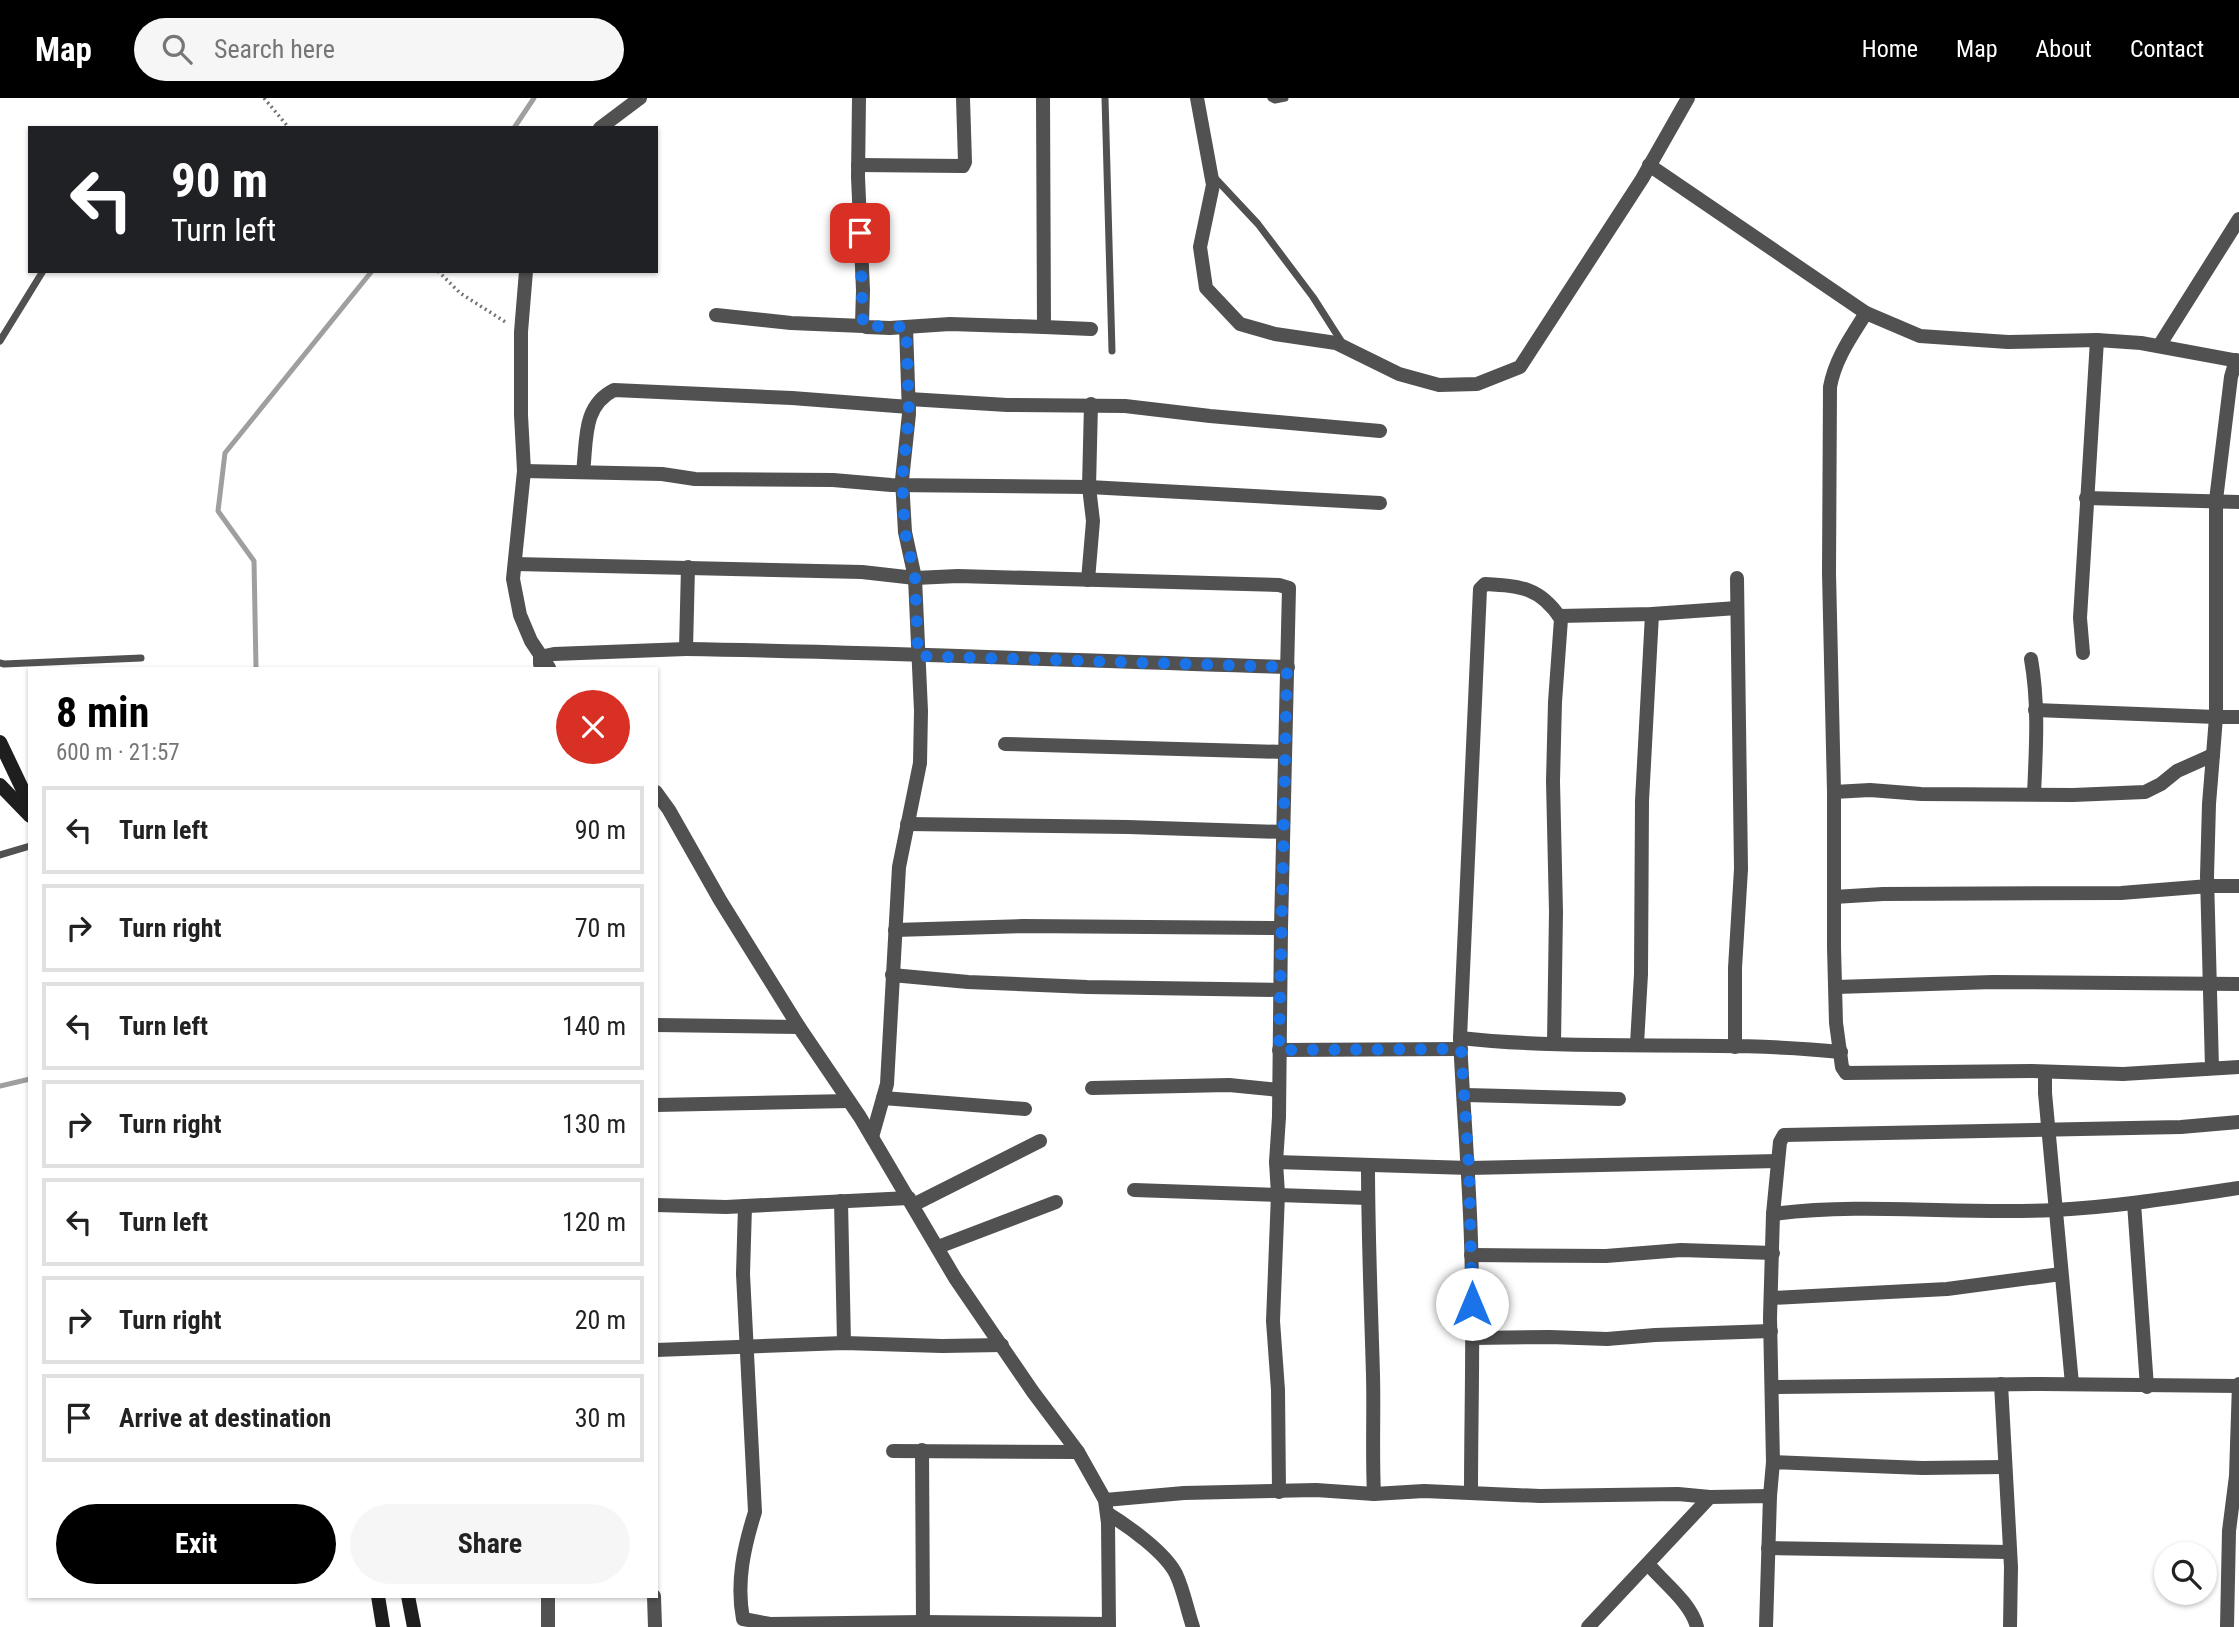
<!DOCTYPE html>
<html lang="en">
<head>
<meta charset="utf-8">
<style>
  body { margin:0; font-family:"Roboto Condensed",sans-serif; background:#f6f6f6; color:#222; height:100vh; display:flex; flex-direction:column; font-size:26px; white-space:nowrap }
  * { box-sizing:border-box; margin:0 }
  p { font-size:23px; color:#767676 }
  .icon { flex:none; width:38px; height:38px; fill:none; stroke:currentColor; stroke-width:2; stroke-linecap:round; stroke-linejoin:round }
  .map { position:relative; flex:1; overflow:hidden }
  .panel { position:absolute; left:28px; top:569px; width:630px; height:931px; display:flex; flex-direction:column; background:#fff; border-radius:0px; box-shadow:0 2px 5px #0004 }
  .panel>* { flex:none }
  .top-card { position:absolute; left:28px; top:28px; width:630px; height:147px; border-radius:0px; box-shadow:0 2px 5px #0004; background:#202124; color:#fff; overflow:hidden }
  .buttons { position:absolute; left:2154px; top:1444px; display:grid; gap:14px }
  .buttons a { display:grid; place-items:center; width:63px; height:63px; border-radius:50%; background:#fff; box-shadow:0 2px 5px #0004; font-size:35px }
  .pin { position:absolute; display:grid; place-items:center; width:60px; height:60px; color:#fff; margin:-30px; border-radius:14px; box-shadow:0 4px 10px #0006 }
  .me { position:absolute; width:77px; margin:-38px; rotate:0deg; stroke-linejoin:round; filter:drop-shadow(0 0 5px #0008) }
  .turn { display:flex; align-items:center; gap:24px; height:147px; padding:0 28px; font-size:32px }
  .turn .icon { width:91px; height:91px; stroke-width:2.5 }
  .turn b { display:block; font-size:49px; line-height:60px }
  .round { display:grid; place-items:center; flex:none; width:74px; height:74px; border-radius:37px; background:#f6f6f6 }
  .head { display:flex; align-items:center; justify-content:space-between; height:119px; padding:0 28px }
  h1 { font-size:42px; font-weight:700; line-height:52px; color:#000 }
  .cta { display:flex; gap:14px; margin-top:auto; padding:14px 28px }
  .cta a { flex:1; height:80px; border-radius:42px; background:#000; color:#fff; font-size:28px; font-weight:700; line-height:80px; text-align:center }
  .cta a+a { background:#f6f6f6; color:#222 }
  ul { padding:0; list-style:none }
  li { display:flex; align-items:center; gap:21px; height:88px; margin:0 14px 10px; padding:0 14px; border:4px solid #e0e0e0; border-radius:0px }
  li div { flex:1 }
  li b { display:block; font-size:26px }
  li em { font-style:normal }
  header { display:flex; align-items:center; gap:42px; box-sizing:border-box; height:98px; padding:0 35px; background:#000; color:#fff }
  header strong { font-size:33px }
  nav { display:flex; gap:38px; margin-inline-start:auto; font-size:24px }
  .search { width:490px; height:63px; background:#f6f6f6; display:flex; align-items:center; gap:18px; box-sizing:border-box; padding:0 24px; border-radius:38px; color:#767676; font-size:26px }
  .map>svg:first-child { display:block }
  .lines { fill:none; stroke-linecap:round; stroke-linejoin:round }
  .stream { stroke:#9f9f9f; stroke-width:5 }
  .path { stroke:#737373; stroke-width:3.5; stroke-dasharray:2 3.5; stroke-linecap:butt }
  .lane { stroke:#515151; stroke-width:7 }
  .street { stroke:#515151; stroke-width:14 }
  .secondary { stroke:#1e1e1e; stroke-width:14 }
  .route { stroke:#1a73e8; stroke-width:12; stroke-dasharray:0 21.6 }
</style>
</head>
<body>
<header>
<strong>Map</strong>
<div class="search"><svg class="icon" aria-label="search" viewBox="0 0 24 24"><circle cx="10" cy="10" r="6"/><path d="M15 15l6 6"/></svg>Search here</div>
<nav><a>Home</a><a>Map</a><a>About</a><a>Contact</a></nav>
</header>
<div class="map">
<svg width="2239" height="1529" viewBox="0 0 2239 1529">
  <rect width="100%" height="100%" fill="#fff"/>
  <g class="lines">
    <g class="stream">
      <polyline points="514,30 534,0"/>
      <polyline points="256,570 254,463 218,413 225,355 372,173"/>
      <polyline points="0,988 30,981"/>
    </g>
    <g class="path">
      <polyline points="264,0 289,30"/>
      <polyline points="438,173 460,195 507,225"/>
    </g>
    <g class="lane">
      <polyline points="1105,0 1112,253"/>
      <polyline points="1271,0 1275,2 1285,0"/>
      <polyline points="1214,79 1258,126 1313,199 1343,246"/>
      <polyline points="0,243 43,173"/>
      <polyline points="0,565 4,566 141,560"/>
      <polyline points="0,757 30,748"/>
    </g>
    <g class="street">
      <polyline points="859,0 858,79 863,192 862,226 866,229 890,230 950,226 1044,229 1043,0"/>
      <polyline points="1197,0 1213,87 1200,149 1206,190 1240,226 1275,236 1336,245 1399,276 1439,287 1477,286 1520,269 1642,81 1688,0"/>
      <polyline points="600,30 640,0"/>
      <polyline points="858,67 963,68 965,64 963,0"/>
      <polyline points="1649,67 1866,215 1920,238 2008,244 2097,242 2141,245 2239,263"/>
      <polyline points="526,173 521,234 521,317 524,373 513,481 520,517 531,543 549,570"/>
      <polyline points="716,217 791,225 863,228"/>
      <polyline points="1044,229 1091,231"/>
      <polyline points="2159,248 2239,121"/>
      <polyline points="2236,262 2231,279 2216,402 2216,619 2239,619"/>
      <polyline points="909,301 1007,307 1125,308 1210,318 1380,333"/>
      <polyline points="524,373 662,376 695,381 833,382 891,387 1089,389 1380,405"/>
      <path d="M583,374c4,-31 -1,-66 31,-82l178,8 117,9"/>
      <polyline points="2086,400 2239,404"/>
      <polyline points="515,466 862,474 915,480 958,478 1279,487 1289,490 1281,830 1279,1019 1276,1064 1278,1096 1273,1223 1278,1292 1279,1394"/>
      <polyline points="1088,482 1093,423 1089,389 1091,306"/>
      <polyline points="1559,518 1652,516 1737,510"/>
      <path d="M686,551c200,3 401,12 602,18"/>
      <polyline points="2083,555 2080,520 2097,242"/>
      <path d="M2031,561c8,45 5,90 3,135"/>
      <polyline points="540,566 540,559 554,556 686,551 688,469"/>
      <polyline points="2035,612 2216,619 2213,657"/>
      <polyline points="1005,646 1285,654"/>
      <polyline points="656,694 669,712 720,802 799,929 860,1019 955,1180 1033,1294 1078,1354 1105,1402 1108,1425 1109,1529"/>
      <path d="M1834,694l-5,-219 1,-186c5,-28 21,-50 36,-74"/>
      <polyline points="907,726 1128,729 1283,734"/>
      <polyline points="1834,799 1883,796 2121,795 2209,788 2239,788"/>
      <polyline points="895,832 1023,828 1281,830"/>
      <polyline points="892,877 968,884 1087,889 1280,892"/>
      <polyline points="1836,889 1993,884 2239,886"/>
      <polyline points="656,927 799,929"/>
      <path d="M1460,940c127,14 255,1 381,14"/>
      <polyline points="1637,946 1641,876 1642,703 1652,516"/>
      <polyline points="1735,949 1735,870 1741,771 1737,480"/>
      <polyline points="1279,952 1461,951"/>
      <polyline points="2212,970 2207,778 2209,706 2213,657 2177,673 2161,686 2145,694 2073,697 1921,696 1870,692 1834,694 1834,849 1836,925 1842,969 1846,975 2031,973 2123,976 2239,969"/>
      <polyline points="2045,974 2045,995 2072,1286"/>
      <polyline points="1092,990 1229,987 1279,992"/>
      <polyline points="1465,997 1619,1001"/>
      <polyline points="883,1000 1025,1011"/>
      <polyline points="656,1007 849,1003"/>
      <polyline points="872,1039 887,986 899,769 920,665 921,613 915,480 905,434 902,382 909,316 906,229"/>
      <polyline points="1276,1064 1469,1070 1778,1063"/>
      <path d="M1368,1067c0,70 3,140 5,210 1,40 -1,79 1,119"/>
      <polyline points="1134,1092 1368,1100"/>
      <polyline points="841,1103 844,1245"/>
      <polyline points="2134,1105 2147,1289"/>
      <polyline points="656,1107 726,1109 909,1100"/>
      <polyline points="913,1107 1040,1043"/>
      <path d="M745,1108l-2,68 12,238c-11,35 -19,70 -12,107l27,5 153,-2 186,2"/>
      <path d="M1773,1116c93,-12 188,1 282,-4 61,-3 123,-13 184,-22"/>
      <polyline points="938,1149 1056,1104"/>
      <polyline points="1471,1157 1606,1158 1681,1152 1773,1155"/>
      <polyline points="1772,1200 1947,1191 2061,1176"/>
      <polyline points="1472,1240 1550,1239 1607,1241 1655,1237 1771,1233"/>
      <polyline points="656,1252 844,1245 942,1248 1002,1247"/>
      <polyline points="2001,1286 2011,1469 2010,1529"/>
      <polyline points="1772,1289 2042,1286 2239,1288"/>
      <polyline points="922,1352 923,1524"/>
      <polyline points="893,1353 1078,1354"/>
      <polyline points="1773,1364 1770,1220 1773,1116 1780,1044 1784,1037 2181,1029 2239,1024"/>
      <path d="M1471,1395c0,-84 3,-168 0,-252 -2,-68 -8,-136 -11,-203l20,-449 5,-5c35,2 55,3 76,35l-6,83 -2,79 3,131 -2,131"/>
      <polyline points="1770,1398 1773,1364 1922,1370 2005,1369"/>
      <polyline points="1105,1402 1184,1395 1316,1392 1374,1396 1424,1393 1540,1398 1678,1396 1710,1399 1770,1398 1766,1529"/>
      <path d="M1107,1415c21,13 58,39 69,61 8,17 11,36 17,53"/>
      <polyline points="1768,1450 2009,1454"/>
      <path d="M1648,1466c16,19 43,39 49,63"/>
      <polyline points="548,1498 548,1529"/>
      <polyline points="654,1498 655,1529"/>
      <polyline points="1588,1529 1710,1399"/>
      <polyline points="2227,1529 2229,1433 2236,1378 2239,1286"/>
    </g>
    <g class="secondary">
      <polyline points="0,644 30,707"/>
      <polyline points="0,687 30,718"/>
      <polyline points="378,1498 383,1529"/>
      <polyline points="408,1498 414,1529"/>
    </g>
  </g>
  <g class="lines">
    <polyline class="route" points="860,135 863,228 906,229 909,316 902,382 905,434 915,480 918,558 1287,569 1279,952 1461,951 1469,1070 1472,1206"/>
  </g>
</svg>
<div class="buttons">
<a><svg class="icon" aria-label="search" viewBox="0 0 24 24"><circle cx="10" cy="10" r="6"/><path d="M15 15l6 6"/></svg></a>
</div>
<div class="pin" style="left:860px;top:135px;background:#d93025"><svg class="icon" aria-label="arrive" viewBox="0 0 24 24"><path d="M6 21V4h12l-3 4 3 4H6"/></svg></div>
<svg class="me" style="left:1472px;top:1206px" viewBox="-20 -20 40 40"><circle r="19" fill="#fff"/><path d="M0-13L10 11 0 6-10 11z" fill="#1a73e8"/></svg>
<div class="top-card">
<div class="turn"><svg class="icon" aria-label="left" viewBox="0 0 24 24"><path d="M17 20v-9H6M10 6l-5 5 5 5"/></svg><div><b>90 m</b>Turn left</div></div>
</div>
<section class="panel">
<div class="head"><div><h1>8 min</h1><p>600 m · 21:57</p></div><a class="round" style="background:#d93025;color:#fff"><svg class="icon" aria-label="close" viewBox="0 0 24 24"><path d="M6 6l12 12M18 6L6 18"/></svg></a></div>
<ul>
<li><svg class="icon" aria-label="left" viewBox="0 0 24 24"><path d="M17 20v-9H6M10 6l-5 5 5 5"/></svg><div><b>Turn left</b></div><em>90 m</em></li>
<li><svg class="icon" aria-label="right" viewBox="0 0 24 24"><path d="M7 20v-9h11M14 6l5 5-5 5"/></svg><div><b>Turn right</b></div><em>70 m</em></li>
<li><svg class="icon" aria-label="left" viewBox="0 0 24 24"><path d="M17 20v-9H6M10 6l-5 5 5 5"/></svg><div><b>Turn left</b></div><em>140 m</em></li>
<li><svg class="icon" aria-label="right" viewBox="0 0 24 24"><path d="M7 20v-9h11M14 6l5 5-5 5"/></svg><div><b>Turn right</b></div><em>130 m</em></li>
<li><svg class="icon" aria-label="left" viewBox="0 0 24 24"><path d="M17 20v-9H6M10 6l-5 5 5 5"/></svg><div><b>Turn left</b></div><em>120 m</em></li>
<li><svg class="icon" aria-label="right" viewBox="0 0 24 24"><path d="M7 20v-9h11M14 6l5 5-5 5"/></svg><div><b>Turn right</b></div><em>20 m</em></li>
<li><svg class="icon" aria-label="arrive" viewBox="0 0 24 24"><path d="M6 21V4h12l-3 4 3 4H6"/></svg><div><b>Arrive at destination</b></div><em>30 m</em></li>
</ul>
<div class="cta"><a>Exit</a><a>Share</a></div>
</section>
</div>
</body>
</html>
